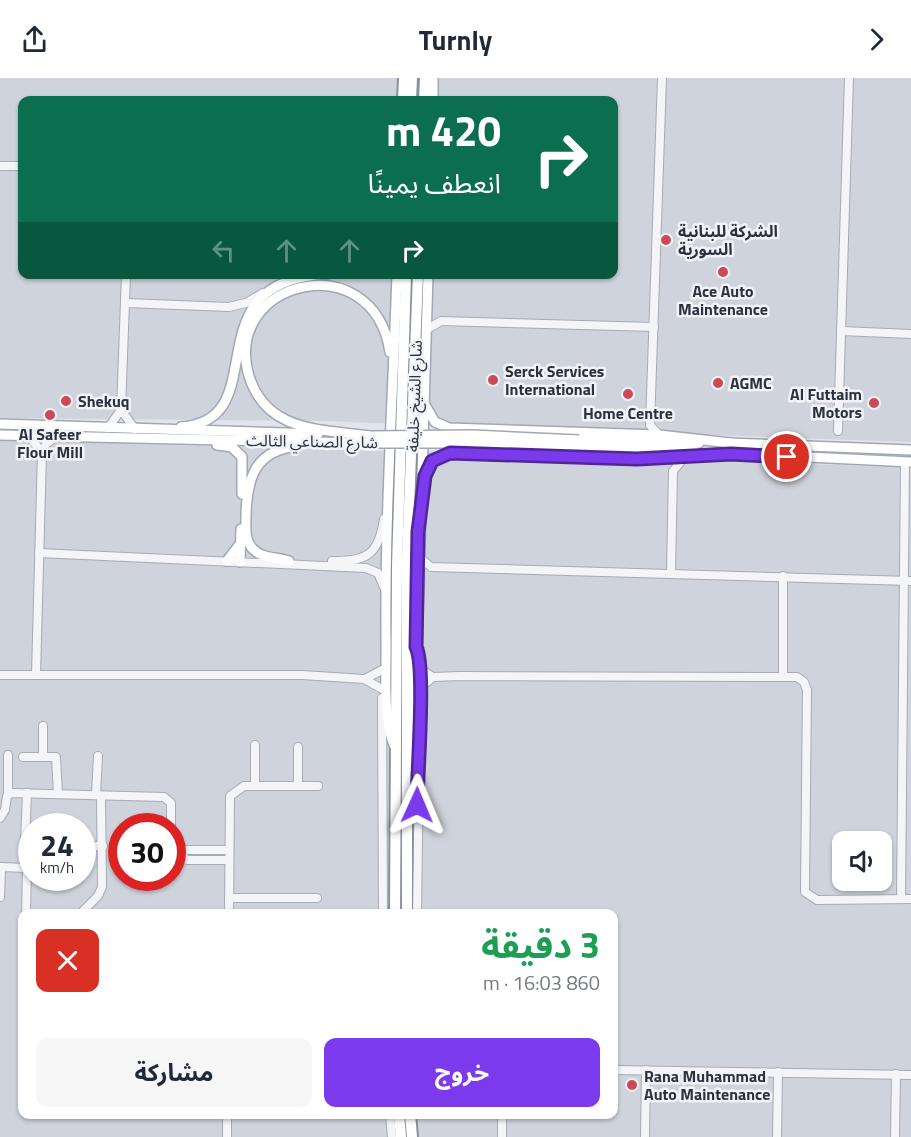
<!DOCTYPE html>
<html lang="ar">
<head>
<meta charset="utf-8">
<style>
  body { margin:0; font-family:"Titillium Web","Noto Sans Arabic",sans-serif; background:#f6f6f7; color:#1f2937; direction:rtl; height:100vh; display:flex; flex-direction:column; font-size:22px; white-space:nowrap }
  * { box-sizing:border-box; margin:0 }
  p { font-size:20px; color:#747a83 }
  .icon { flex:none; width:33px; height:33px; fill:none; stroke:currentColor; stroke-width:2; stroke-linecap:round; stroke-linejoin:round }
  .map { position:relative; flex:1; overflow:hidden; direction:ltr }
  .panel { position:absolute; left:18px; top:831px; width:600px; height:210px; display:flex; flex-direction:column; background:#fff; border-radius:12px; box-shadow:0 2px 4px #0004; direction:rtl }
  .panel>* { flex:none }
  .banner { position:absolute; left:18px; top:18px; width:600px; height:183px; border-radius:12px; box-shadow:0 2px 4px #0004; direction:rtl; background:#0b6e4f; color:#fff; overflow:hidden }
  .fabs { position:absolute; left:832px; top:753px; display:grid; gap:12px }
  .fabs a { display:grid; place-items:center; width:60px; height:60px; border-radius:12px; background:#fff; box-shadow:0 2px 4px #0004; font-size:30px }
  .speed { position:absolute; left:18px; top:735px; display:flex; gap:12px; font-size:30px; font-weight:700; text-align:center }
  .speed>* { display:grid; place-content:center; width:78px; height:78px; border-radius:50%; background:#fff; box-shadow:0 2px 4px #0004; line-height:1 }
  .speed small { font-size:15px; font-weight:400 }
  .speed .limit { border:9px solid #d22; background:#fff; color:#111 }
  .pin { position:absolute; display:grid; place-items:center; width:51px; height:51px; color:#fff; margin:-26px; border:3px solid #fff; border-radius:50%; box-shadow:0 2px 6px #0007 }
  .me { position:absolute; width:66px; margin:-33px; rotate:1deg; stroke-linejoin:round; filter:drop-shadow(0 0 4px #0008) }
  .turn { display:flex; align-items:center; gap:21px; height:126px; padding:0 18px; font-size:27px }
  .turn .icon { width:78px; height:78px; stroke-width:2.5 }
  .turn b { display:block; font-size:42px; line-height:51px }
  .lanes { display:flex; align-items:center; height:57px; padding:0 18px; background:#0003; justify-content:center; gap:30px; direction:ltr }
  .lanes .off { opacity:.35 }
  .round { display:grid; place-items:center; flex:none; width:63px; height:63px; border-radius:12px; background:#f6f6f7 }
  .head { display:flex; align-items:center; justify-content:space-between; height:102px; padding:0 18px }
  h1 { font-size:36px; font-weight:700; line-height:45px; color:#1e9e55 }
  .primary-button { display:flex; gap:12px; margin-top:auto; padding:12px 18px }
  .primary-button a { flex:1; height:69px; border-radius:12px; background:#7c3aed; color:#fff; font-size:24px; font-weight:700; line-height:69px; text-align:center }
  .primary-button a+a { background:#f6f6f7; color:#1f2937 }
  header { display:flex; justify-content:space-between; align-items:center; height:78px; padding:0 18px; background:#fff; font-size:27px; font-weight:700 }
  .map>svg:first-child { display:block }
  .built { fill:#cfd3db; fill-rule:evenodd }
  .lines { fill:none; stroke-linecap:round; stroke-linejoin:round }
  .minor-casing { stroke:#a6abb4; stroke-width:10 }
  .major-casing { stroke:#a1a8b5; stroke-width:12 }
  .highway-casing { stroke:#8991a0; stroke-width:14 }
  .minor { stroke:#f4f5f8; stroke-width:8 }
  .major { stroke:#fff; stroke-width:9 }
  .highway { stroke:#fff; stroke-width:10 }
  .major-bridge-casing { stroke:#a1a8b5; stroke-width:12; stroke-linecap:butt }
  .major-bridge { stroke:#fff; stroke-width:9 }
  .route-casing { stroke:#51269a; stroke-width:15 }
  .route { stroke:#7c3aed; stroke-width:10 }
  .poi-dot { fill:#cc4957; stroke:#f1f3f7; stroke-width:2 }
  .labels { text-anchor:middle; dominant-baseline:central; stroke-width:5; stroke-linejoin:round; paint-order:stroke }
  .poi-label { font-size:16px; font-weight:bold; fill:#2a3141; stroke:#f1f3f7; text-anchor:start }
  .street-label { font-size:16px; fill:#2a3141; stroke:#f1f3f7 }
</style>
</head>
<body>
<header><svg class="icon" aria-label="forward" viewBox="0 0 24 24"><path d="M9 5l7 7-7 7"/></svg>Turnly<svg class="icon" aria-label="share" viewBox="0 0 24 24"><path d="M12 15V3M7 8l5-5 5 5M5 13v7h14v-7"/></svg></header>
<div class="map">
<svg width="911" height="1059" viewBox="0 0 911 1059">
  <rect width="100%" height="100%" fill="#e1e4ea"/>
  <g class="built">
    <path d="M0,0h911v364l-590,-21 -321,-3zM22,22h592v174h-592z"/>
    <path d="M0,354l131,12 293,8 32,-2 455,18v669h-911zM32,748h50v52h-50zM122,748h50v52h-50zM843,764h39v38h-39zM22,836h592v200h-592z"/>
  </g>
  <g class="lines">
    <defs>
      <g id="minor">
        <polyline points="0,88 22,88"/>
        <polyline points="126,225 229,229 246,225 263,215"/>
        <polyline points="426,252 441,243 654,249"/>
        <polyline points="841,253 911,256"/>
        <polyline points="121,332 135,351"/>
        <polyline points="108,350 121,332 126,196"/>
        <polyline points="838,353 849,0"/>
        <polyline points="659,357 650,347 662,0"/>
        <polyline points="29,358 42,375"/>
        <polyline points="39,475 366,490 378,495 384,509"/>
        <polyline points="419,479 431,489 911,503"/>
        <path d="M332,483c35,1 47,-7 52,-42"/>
        <polyline points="671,495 673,393 685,379"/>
        <polyline points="419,590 433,599"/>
        <polyline points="0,597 302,597 364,601 382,611"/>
        <polyline points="36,597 42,375 46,366 55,359"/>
        <polyline points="783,598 783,498"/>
        <polyline points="365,601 382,592"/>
        <polyline points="420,610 433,599 460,598 797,599 804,604 807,612 805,814 817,822 911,821"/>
        <polyline points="382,620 383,836"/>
        <polyline points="255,667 255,708"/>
        <polyline points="43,678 43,648"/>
        <polyline points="23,679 56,679 58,716"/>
        <polyline points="298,708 298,669"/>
        <polyline points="8,716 8,677"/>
        <polyline points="96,717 98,678"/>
        <polyline points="0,740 5,732 7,718 11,715 164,719 171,725 171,748"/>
        <polyline points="52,748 52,746"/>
        <polyline points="82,768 103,768"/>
        <polyline points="229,782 187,782 182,777 185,772 229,772"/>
        <polyline points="0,789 27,790"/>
        <polyline points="24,790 27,715"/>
        <polyline points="82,792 85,792"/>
        <polyline points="0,819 1,789"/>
        <polyline points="229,820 317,820"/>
        <polyline points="901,821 905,384"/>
        <polyline points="26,836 27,790"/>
        <polyline points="80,836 98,818 102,809 101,718"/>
        <polyline points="229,836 230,718 244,708 318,708"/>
        <polyline points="417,836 420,606"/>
        <polyline points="614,992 911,997"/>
        <polyline points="227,1036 227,1059"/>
        <polyline points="390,1036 392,1059"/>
        <polyline points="502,1059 502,1036"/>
        <polyline points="645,1059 646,992"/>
        <polyline points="777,1059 778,994"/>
        <polyline points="895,1059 896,996"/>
      </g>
      <g id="major">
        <polyline points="433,22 433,0"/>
        <polyline points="425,327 435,344 449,350 659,357 731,365"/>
        <polyline points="0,346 318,356"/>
        <path d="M181,349c97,-7 7,-146 146,-153"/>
        <polyline points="0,357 360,365"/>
        <path d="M370,358c-27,-4 -59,-4 -84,-16 -19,-9 -31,-25 -37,-44 -28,-96 124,-133 141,-24"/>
        <polyline points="579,362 699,365"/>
        <polyline points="728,365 911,372"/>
        <polyline points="217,367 232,369 242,379 242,416"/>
        <polyline points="580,370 695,373"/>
        <polyline points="726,375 911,384"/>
        <polyline points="424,402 432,383 451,375 637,381 731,376"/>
        <polyline points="227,483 240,466"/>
        <path d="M289,483c-12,-4 -25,-2 -35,-11 -10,-9 -8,-22 -8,-35 1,-37 9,-65 52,-69"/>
        <polyline points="240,484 241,451"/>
        <path d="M394,667c-12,-29 -7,-77 -8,-109 -1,-121 7,-241 11,-362"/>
        <polyline points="411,678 416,599 428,196"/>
      </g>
      <g id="highway">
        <polyline points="403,22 404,0"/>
        <polyline points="411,22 412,0"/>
        <polyline points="424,22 425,0"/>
        <polyline points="395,836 397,488 406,196"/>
        <polyline points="407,836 407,481 418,196"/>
        <polyline points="399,1036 401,1059"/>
        <polyline points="410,1036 412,1059"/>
      </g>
    </defs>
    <use href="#minor" class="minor-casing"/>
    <use href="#major" class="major-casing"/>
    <use href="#highway" class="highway-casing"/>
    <use href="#minor" class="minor"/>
    <use href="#major" class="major"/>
    <use href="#highway" class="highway"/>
    <defs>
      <g id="major-bridge">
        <polyline points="370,358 473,357 579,362"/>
        <polyline points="360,365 475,365 580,370"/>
      </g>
    </defs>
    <use href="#major-bridge" class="major-bridge-casing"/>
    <use href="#major-bridge" class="major-bridge"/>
  </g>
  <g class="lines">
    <defs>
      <path id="route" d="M417,727c0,-29 9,-139 -1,-158l2,-115 7,-56 7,-15 18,-8 187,6 94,-5 56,3"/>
    </defs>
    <use href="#route" class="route-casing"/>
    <use href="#route" class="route"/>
  </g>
  <g class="poi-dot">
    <circle cx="666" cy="162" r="6"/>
    <circle cx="723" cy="194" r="6"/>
    <circle cx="493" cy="302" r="6"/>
    <circle cx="718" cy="305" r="6"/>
    <circle cx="628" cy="316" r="6"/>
    <circle cx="66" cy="323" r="6"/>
    <circle cx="874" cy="325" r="6"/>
    <circle cx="50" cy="337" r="6"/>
    <circle cx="632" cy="1007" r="6"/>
  </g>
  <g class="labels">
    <g class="poi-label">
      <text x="678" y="153">الشركة للبنانية<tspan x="678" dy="18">السورية</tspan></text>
      <text x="723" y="213" text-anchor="middle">Ace Auto<tspan x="723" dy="18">Maintenance</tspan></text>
      <text x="505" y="293">Serck Services<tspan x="505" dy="18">International</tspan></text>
      <text x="730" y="305">AGMC</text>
      <text x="862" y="316" text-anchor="end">Al Futtaim<tspan x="862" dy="18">Motors</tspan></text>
      <text x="78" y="323">Shekuq</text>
      <text x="628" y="335" text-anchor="middle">Home Centre</text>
      <text x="50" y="356" text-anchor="middle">Al Safeer<tspan x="50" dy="18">Flour Mill</tspan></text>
      <text x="644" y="998">Rana Muhammad<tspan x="644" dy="18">Auto Maintenance</tspan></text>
    </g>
    <g class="street-label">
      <text transform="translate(414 318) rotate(-88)">شارع الشيخ خليفة</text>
      <text transform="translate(312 363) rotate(1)">شارع الصناعي الثالث</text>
    </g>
  </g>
</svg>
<div class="fabs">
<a><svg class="icon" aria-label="sound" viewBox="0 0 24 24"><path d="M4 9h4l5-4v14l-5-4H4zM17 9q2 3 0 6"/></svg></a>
</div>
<div class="speed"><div>24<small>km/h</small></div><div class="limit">30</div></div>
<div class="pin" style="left:787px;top:379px;background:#d93025"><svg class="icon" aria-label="arrive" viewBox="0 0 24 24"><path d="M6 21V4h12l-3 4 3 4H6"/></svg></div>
<svg class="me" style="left:417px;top:727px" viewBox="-20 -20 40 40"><path d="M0-17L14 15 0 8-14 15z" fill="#7c3aed" stroke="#fff" stroke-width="4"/></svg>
<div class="banner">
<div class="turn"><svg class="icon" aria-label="right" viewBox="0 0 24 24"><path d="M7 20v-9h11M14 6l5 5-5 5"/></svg><div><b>420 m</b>انعطف يمينًا</div></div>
<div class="lanes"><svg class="icon off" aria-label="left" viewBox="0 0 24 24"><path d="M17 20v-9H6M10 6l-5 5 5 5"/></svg><svg class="icon off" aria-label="ahead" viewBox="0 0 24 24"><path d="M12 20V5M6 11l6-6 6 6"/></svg><svg class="icon off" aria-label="ahead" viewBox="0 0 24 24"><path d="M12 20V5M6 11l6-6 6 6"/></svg><svg class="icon" aria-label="right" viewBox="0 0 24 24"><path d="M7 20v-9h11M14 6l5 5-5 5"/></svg></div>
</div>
<section class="panel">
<div class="head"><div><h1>3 دقيقة</h1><p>860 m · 16:03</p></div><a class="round" style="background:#d93025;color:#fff"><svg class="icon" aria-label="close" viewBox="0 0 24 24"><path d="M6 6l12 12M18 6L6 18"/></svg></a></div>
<div class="primary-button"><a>خروج</a><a>مشاركة</a></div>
</section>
</div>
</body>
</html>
